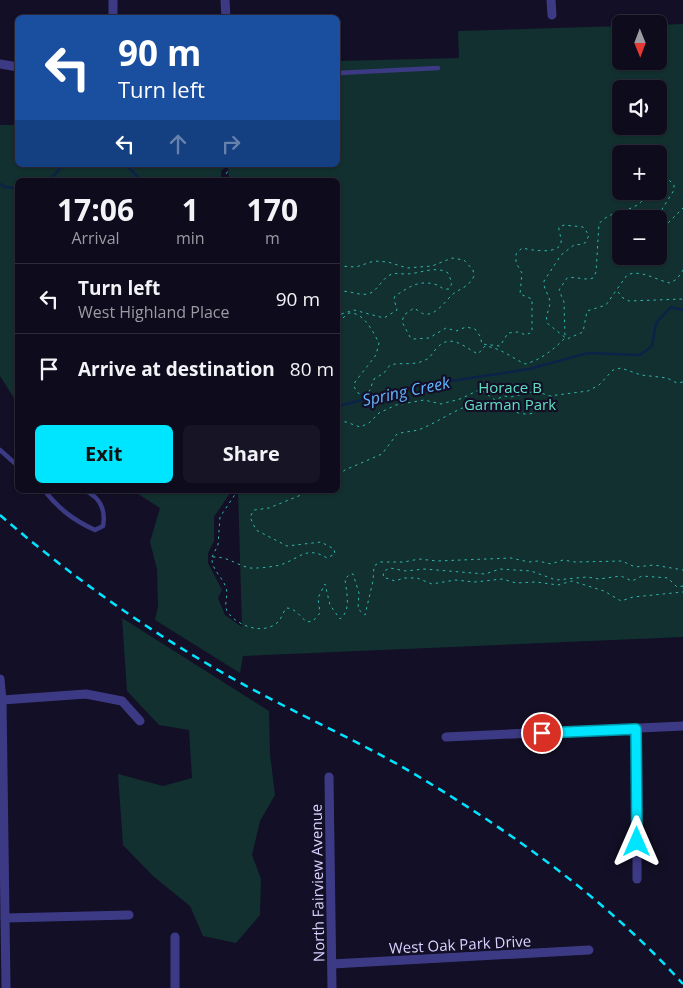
<!DOCTYPE html>
<html lang="en">
<head>
<meta charset="utf-8">
<style>
  body { margin:0; font-family:"Open Sans",sans-serif; background:#171425; color:#f1f3f6; height:100vh; display:flex; flex-direction:column; font-size:19px; white-space:nowrap }
  * { box-sizing:border-box; margin:0 }
  p { font-size:16px; color:#9b9ba3 }
  .icon { flex:none; width:28px; height:28px; fill:none; stroke:currentColor; stroke-width:2; stroke-linecap:round; stroke-linejoin:round }
  .map { position:relative; flex:1; overflow:hidden }
  .side { position:absolute; left:15px; top:178px; width:325px; height:315px; display:flex; flex-direction:column; background:#0e0b1c; border-radius:8px; box-shadow:0 1px 4px #0004,0 0 0 1px #2e2b3b }
  .side>* { flex:none }
  .hud { position:absolute; left:15px; top:15px; width:325px; height:152px; border-radius:8px; box-shadow:0 1px 4px #0004,0 0 0 1px #2e2b3b; background:#1a4fa0; color:#fff; overflow:hidden }
  .needle { width:32px; rotate:179deg }
  .tools { position:absolute; left:612px; top:15px; display:grid; gap:10px }
  .tools a { display:grid; place-items:center; width:55px; height:55px; border-radius:8px; background:#0e0b1c; box-shadow:0 1px 4px #0004,0 0 0 1px #2e2b3b; font-size:25px }
  .pin { position:absolute; display:grid; place-items:center; width:42px; height:42px; color:#fff; margin:-21px; border:2px solid #fff; border-radius:50%; box-shadow:0 1px 5px #0007 }
  .me { position:absolute; width:55px; margin:-28px; rotate:0deg; stroke-linejoin:round; filter:drop-shadow(0 0 4px #0008) }
  .turn { display:flex; align-items:center; gap:18px; height:105px; padding:0 20px; font-size:22px }
  .turn .icon { width:65px; height:65px; stroke-width:2.5 }
  .turn b { display:block; font-size:35px; line-height:42px }
  .lanes { display:flex; align-items:center; height:48px; padding:0 20px; background:#0003; justify-content:center; gap:25px; direction:ltr }
  .lanes .off { opacity:.35 }
  .eta { display:flex; justify-content:space-evenly; align-items:center; height:85px; text-align:center }
  .eta b { font-size:30px; font-weight:700; line-height:35px }
  .button { display:flex; gap:10px; margin-top:auto; padding:10px 20px }
  .button a { flex:1; height:58px; border-radius:8px; background:#00e5ff; color:#111; font-size:20px; font-weight:700; line-height:58px; text-align:center }
  .button a+a { background:#171425; color:#f1f3f6 }
  ul { padding:0; list-style:none }
  li { display:flex; align-items:center; gap:15px; height:70px; padding:0 20px; border-top:1px solid #2e2b3b }
  li div { flex:1 }
  li b { display:block; font-size:19px }
  li em { font-style:normal }
  .map>svg:first-child { display:block }
  .green { fill:#12302f; fill-rule:evenodd }
  .lines { fill:none; stroke-linecap:round; stroke-linejoin:round }
  .stream { stroke:#0c2248; stroke-width:2.5 }
  .path { stroke:#2fb8b0; stroke-width:1; stroke-dasharray:2.5 4; stroke-linecap:butt }
  .lane { stroke:#3d3a85; stroke-width:4.5 }
  .street { stroke:#3d3a85; stroke-width:9 }
  .rail { stroke:#00e5ff; stroke-width:2.5; stroke-dasharray:8 6; stroke-linecap:butt }
  .route-casing { stroke:#0095a6; stroke-width:12 }
  .route { stroke:#00e5ff; stroke-width:9 }
  .labels { text-anchor:middle; dominant-baseline:central; stroke-width:4.5; stroke-linejoin:round; paint-order:stroke }
  .park-label { font-size:15px; fill:#5fe0c0; stroke:#130f26 }
  .street-label { font-size:15px; fill:#d9d4ff; stroke:#130f26 }
  .water-label { font-size:16px; font-style:italic; fill:#62b6ff; stroke:#130f26 }
</style>
</head>
<body>
<div class="map">
<svg width="683" height="988" viewBox="0 0 683 988">
  <rect width="100%" height="100%" fill="#130f26"/>
  <g class="green">
    <path d="M683,24v613l-440,19 -3,17 -85,-53 3,-14 -1,-37 -7,-27 10,-34 -28,-18h100l-18,27v24l-6,12v10l14,27 -4,8 7,17 17,12 -4,-137h100v-310h-109l-1,-15 -7,6v9h-203l-1,223 -17,-27v-251h17l1,40h320v-104l121,-3 -1,-27 163,-5v35h38v-36zM621,89h38v37h-38zM621,154h38v37h-38zM621,219h38v37h-38z"/>
    <polygon points="122,618 269,711 270,754 275,795 260,821 252,855 261,879 260,915 236,943 203,936 190,906 153,876 123,845 118,774 163,786 192,778 189,730 159,725 127,691"/>
  </g>
  <g class="lines">
    <g class="stream">
      <polyline points="126,165 141,180"/>
      <polyline points="50,180 63,165"/>
      <polyline points="0,184 5,187 18,188"/>
      <polyline points="338,406 418,386 529,369 588,353 640,355 652,346 656,323 671,307 683,310"/>
    </g>
    <g class="path">
      <polyline points="225,180 225,176 231,165"/>
      <polyline points="659,232 683,208"/>
      <polyline points="628,256 631,261 635,260 639,256"/>
      <path d="M338,266l18,1 18,-6 14,1 19,6 25,-2 20,-8 12,2 9,10 1,6c-5,11 -13,12 -21,18 -7,6 -17,22 -28,20 -4,0 -7,-4 -11,-6l-10,7 -2,7 8,15 3,2 16,-1 17,-10 10,3 10,-4 9,2 5,7 2,8 18,2 8,-13 10,-1 8,3 6,-3v-33l-12,-5 2,-21 -6,-10v-9l6,-6c9,2 36,7 39,-5 1,-6 -3,-12 -2,-16l5,-2 19,2 6,8 -3,7 -3,2 -9,1 -13,10 -17,26c-1,8 5,13 6,21 0,7 -5,13 -3,21l20,16 16,-7 4,-21 19,-6 21,-30c13,-6 29,5 43,8l7,-4 6,-9"/>
      <path d="M338,292c10,-3 19,4 30,2 8,-2 13,-13 20,-18 6,-4 11,-2 18,-2 13,0 30,-9 42,-1l4,10 -3,6c-8,1 -9,-4 -15,-5 -17,-4 -26,4 -39,12l-1,3 3,11 -13,8 -30,-8 -16,5"/>
      <polyline points="618,292 623,298 629,301 683,299"/>
      <path d="M338,322l11,-9c15,-1 24,19 30,30l-3,12 -21,27 -1,5 5,7 4,1 6,-3 5,-13 10,-6 6,-8c12,-3 24,1 35,-5 6,-2 7,-7 11,-11 14,-17 28,-2 42,5l7,-8c16,2 27,12 40,18 16,-4 29,-15 40,-26l-1,-36 -5,-12 8,-12c9,-2 18,3 26,0l3,-6 3,-48c12,-16 36,-10 46,-27l14,-5 1,-11 6,-4 8,8v5l-18,29"/>
      <polyline points="338,421 346,422 360,427 369,423 379,413 396,405 424,400 441,404 460,399 479,390 481,390 495,400 504,396 511,397 536,391 549,396 588,391 599,385 613,370 621,368 641,375 667,378 677,383 683,382"/>
      <path d="M338,475l7,-5 37,-16 15,-20c9,-3 18,-2 26,-6 19,-8 36,-22 57,-25 20,-3 41,20 59,7 6,-3 9,-10 13,-14"/>
      <path d="M300,490l1,5 -32,13 -15,2 -4,7 6,13 31,16 34,-4 13,7 1,5 -8,4c-20,-12 -26,-1 -44,6 -5,2 -20,4 -27,4 -14,2 -25,-12 -44,-11 -1,13 11,20 14,31 3,9 -4,18 3,26 11,13 35,21 49,8 3,-3 5,-9 8,-14 10,0 14,9 21,14l6,-1 7,-8 -2,-15 7,-14 5,21 10,14c12,-9 6,-28 5,-40l5,-5h3l6,19 -1,16 7,6 8,-34 1,-15 6,-4h24l15,-3 18,2 74,-3 18,4 9,-1 13,3 12,-4 12,2 47,-1 13,6 19,-2 29,5"/>
      <polyline points="302,493 311,490"/>
      <polyline points="212,557 218,545 220,517 238,490"/>
      <polyline points="683,586 677,587 668,578 642,576 632,581 621,576 599,579 587,577 556,580 531,571 500,569 485,574 424,569 406,571 390,568 384,571 383,577 395,581 404,578 417,578 432,584 455,580 475,582 502,579 516,583 536,582 558,585 572,581 604,591 621,601 633,597 683,592"/>
    </g>
    <g class="lane">
      <polyline points="338,73 438,68"/>
      <polyline points="0,450 18,466"/>
      <path d="M44,490c15,19 29,30 51,40l8,-4c3,-16 -3,-29 -19,-36"/>
    </g>
    <g class="street">
      <polyline points="113,0 113,18"/>
      <polyline points="225,0 226,18"/>
      <polyline points="551,0 552,15"/>
      <polyline points="0,64 18,67"/>
      <polyline points="0,679 2,700 6,988"/>
      <polyline points="2,700 86,694 122,701 140,721"/>
      <polyline points="637,729 637,879"/>
      <polyline points="446,737 683,726"/>
      <polyline points="329,777 332,988"/>
      <polyline points="5,918 129,915"/>
      <polyline points="175,937 175,988"/>
      <polyline points="332,964 589,950"/>
    </g>
    <path class="rail" d="M0,515c67,58 141,111 218,155 66,39 137,68 203,108 95,57 188,124 262,206"/>
  </g>
  <g class="lines">
    <defs>
      <polyline id="route" points="542,733 636,729 637,842"/>
    </defs>
    <use href="#route" class="route-casing"/>
    <use href="#route" class="route"/>
  </g>
  <g class="labels">
    <g class="park-label">
      <text x="510" y="387">Horace B<tspan x="510" dy="17">Garman Park</tspan></text>
    </g>
    <g class="street-label">
      <text transform="translate(317 883) rotate(-91)">North Fairview Avenue</text>
      <text transform="translate(460 944) rotate(-3)">West Oak Park Drive</text>
    </g>
    <g class="water-label">
      <text transform="translate(406 391) rotate(-12)">Spring Creek</text>
    </g>
  </g>
</svg>
<div class="tools">
<a><svg class="needle" viewBox="-14 -14 28 28"><path d="M0-13l5 13h-10z" fill="#e53935"/><path d="M0 13l5-13h-10z" fill="#9b9ba3"/></svg></a>
<a><svg class="icon" aria-label="sound" viewBox="0 0 24 24"><path d="M4 9h4l5-4v14l-5-4H4zM17 9q2 3 0 6"/></svg></a>
<a>+</a>
<a>−</a>
</div>
<div class="pin" style="left:542px;top:733px;background:#d93025"><svg class="icon" aria-label="arrive" viewBox="0 0 24 24"><path d="M6 21V4h12l-3 4 3 4H6"/></svg></div>
<svg class="me" style="left:637px;top:842px" viewBox="-20 -20 40 40"><path d="M0-17L14 15 0 8-14 15z" fill="#00e5ff" stroke="#fff" stroke-width="4"/></svg>
<div class="hud">
<div class="turn"><svg class="icon" aria-label="left" viewBox="0 0 24 24"><path d="M17 20v-9H6M10 6l-5 5 5 5"/></svg><div><b>90 m</b>Turn left</div></div>
<div class="lanes"><svg class="icon" aria-label="left" viewBox="0 0 24 24"><path d="M17 20v-9H6M10 6l-5 5 5 5"/></svg><svg class="icon off" aria-label="ahead" viewBox="0 0 24 24"><path d="M12 20V5M6 11l6-6 6 6"/></svg><svg class="icon off" aria-label="right" viewBox="0 0 24 24"><path d="M7 20v-9h11M14 6l5 5-5 5"/></svg></div>
</div>
<section class="side">
<div class="eta">
<div><b>17:06</b><p>Arrival</p></div>
<div><b>1</b><p>min</p></div>
<div><b>170</b><p>m</p></div>
</div>
<ul>
<li><svg class="icon" aria-label="left" viewBox="0 0 24 24"><path d="M17 20v-9H6M10 6l-5 5 5 5"/></svg><div><b>Turn left</b><p>West Highland Place</p></div><em>90 m</em></li>
<li><svg class="icon" aria-label="arrive" viewBox="0 0 24 24"><path d="M6 21V4h12l-3 4 3 4H6"/></svg><div><b>Arrive at destination</b></div><em>80 m</em></li>
</ul>
<div class="button"><a>Exit</a><a>Share</a></div>
</section>
</div>
</body>
</html>
